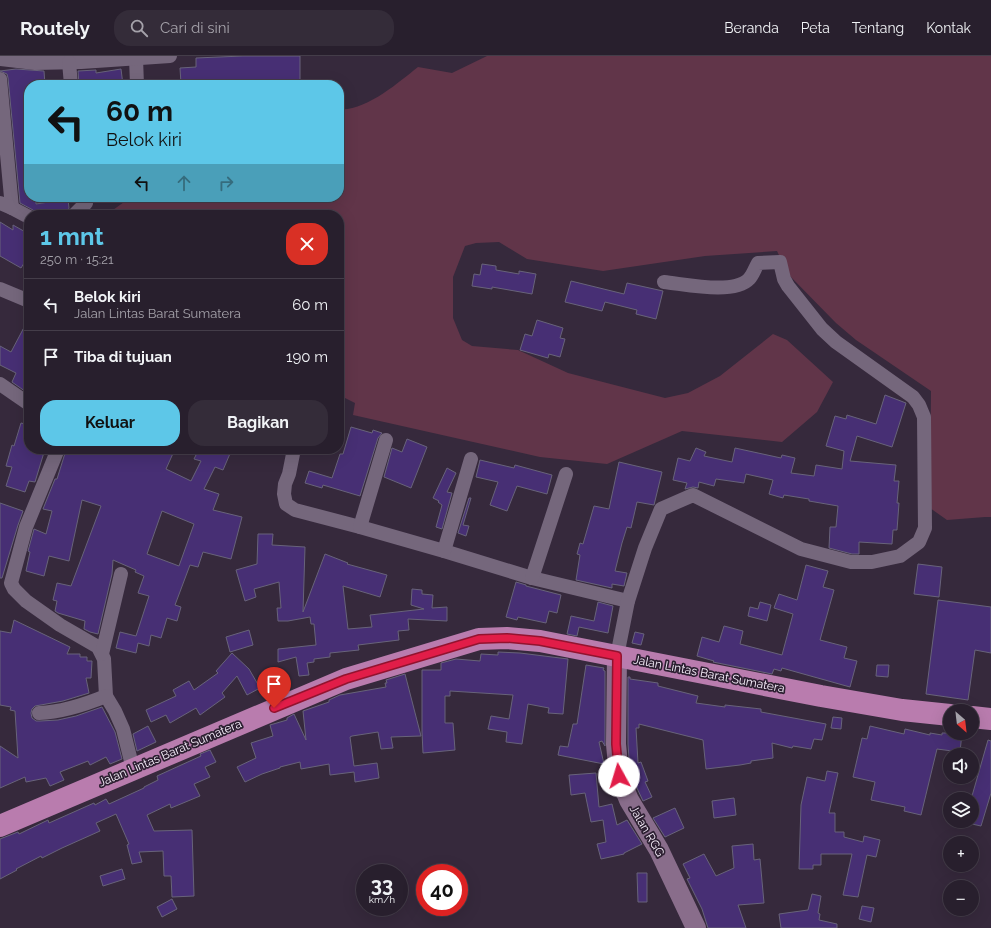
<!DOCTYPE html>
<html lang="id">
<head>
<meta charset="utf-8">
<style>
  body { margin:0; font-family:Raleway,sans-serif; background:#342c39; color:#f1f3f6; height:100vh; display:flex; flex-direction:column; font-size:15px; white-space:nowrap }
  * { box-sizing:border-box; margin:0 }
  p { font-size:13px; color:#a5a2aa }
  .icon { flex:none; width:22px; height:22px; fill:none; stroke:currentColor; stroke-width:2; stroke-linecap:round; stroke-linejoin:round }
  .map { position:relative; flex:1; overflow:hidden }
  .details { position:absolute; left:24px; top:154px; width:320px; height:244px; display:flex; flex-direction:column; background:#281f2d; border-radius:16px; box-shadow:0 4px 16px #0002,0 0 0 1px #443d49 }
  .details>* { flex:none }
  .top-card { position:absolute; left:24px; top:24px; width:320px; height:122px; border-radius:16px; box-shadow:0 4px 16px #0002,0 0 0 1px #443d49; background:#5dc7e8; color:#111; overflow:hidden }
  .needle { width:26px; rotate:152deg }
  .controls { position:absolute; left:943px; top:648px; display:grid; gap:8px }
  .controls a { display:grid; place-items:center; width:36px; height:36px; border-radius:50%; background:#281f2d; box-shadow:0 4px 16px #0002,0 0 0 1px #443d49; font-size:20px }
  .speed { position:absolute; left:356px; top:808px; display:flex; gap:8px; font-size:20px; font-weight:700; text-align:center }
  .speed>* { display:grid; place-content:center; width:52px; height:52px; border-radius:50%; background:#281f2d; box-shadow:0 4px 16px #0002,0 0 0 1px #443d49; line-height:1 }
  .speed small { font-size:10px; font-weight:400 }
  .speed .limit { border:6px solid #d22; background:#fff; color:#111 }
  .pin { position:absolute; display:grid; place-items:center; width:34px; height:34px; color:#fff; margin:-41px -17px; border-radius:50% 50% 50% 0; rotate:-45deg; box-shadow:0 0 4px #0007 }
  .pin .icon { rotate:45deg }
  .me { position:absolute; width:44px; margin:-22px; rotate:354deg; stroke-linejoin:round; filter:drop-shadow(0 0 3px #0008) }
  .turn { display:flex; align-items:center; gap:14px; height:84px; padding:0 16px; font-size:18px }
  .turn .icon { width:52px; height:52px; stroke-width:2.5 }
  .turn b { display:block; font-size:28px; line-height:34px }
  .lanes { display:flex; align-items:center; height:38px; padding:0 16px; background:#0003; justify-content:center; gap:20px; direction:ltr }
  .lanes .off { opacity:.35 }
  .round { display:grid; place-items:center; flex:none; width:42px; height:42px; border-radius:16px; background:#342c39 }
  .headline { display:flex; align-items:center; justify-content:space-between; height:68px; padding:0 16px }
  h1 { font-size:24px; font-weight:700; line-height:30px; color:#5dc7e8 }
  .cta { display:flex; gap:8px; margin-top:auto; padding:8px 16px }
  .cta a { flex:1; height:46px; border-radius:16px; background:#5dc7e8; color:#111; font-size:16px; font-weight:700; line-height:46px; text-align:center }
  .cta a+a { background:#342c39; color:#f1f3f6 }
  ul { padding:0; list-style:none }
  li { display:flex; align-items:center; gap:12px; height:52px; padding:0 16px; border-top:1px solid #443d49 }
  li div { flex:1 }
  li b { display:block; font-size:15px }
  li em { font-style:normal }
  header { display:flex; align-items:center; gap:24px; box-sizing:border-box; height:56px; padding:0 20px; background:#281f2d; border-bottom:1px solid #443d49 }
  header strong { font-size:19px }
  nav { display:flex; gap:22px; margin-inline-start:auto; font-size:14px }
  .search { width:280px; height:36px; background:#342c39; display:flex; align-items:center; gap:10px; box-sizing:border-box; padding:0 14px; border-radius:16px; color:#a5a2aa; font-size:15px }
  .map>svg:first-child { display:block }
  .green { fill:#613549 }
  .building { fill:#472f74; stroke:#68637a; fill-rule:evenodd }
  .lines { fill:none; stroke-linecap:round; stroke-linejoin:round }
  .street { stroke:#75677c; stroke-width:14 }
  .secondary { stroke:#896d8b; stroke-width:20 }
  .highway { stroke:#b97cae; stroke-width:22 }
  .route-casing { stroke:#92132f; stroke-width:10 }
  .route { stroke:#e11d48; stroke-width:7 }
  .labels { text-anchor:middle; dominant-baseline:central; stroke-width:3.5; stroke-linejoin:round; paint-order:stroke }
  .street-label { font-size:12px; fill:#f9f1fd; stroke:#2c1f31 }
</style>
</head>
<body>
<header>
<strong>Routely</strong>
<div class="search"><svg class="icon" aria-label="search" viewBox="0 0 24 24"><circle cx="10" cy="10" r="6"/><path d="M15 15l6 6"/></svg>Cari di sini</div>
<nav><a>Beranda</a><a>Peta</a><a>Tentang</a><a>Kontak</a></nav>
</header>
<div class="map">
<svg width="991" height="872" viewBox="0 0 991 872">
  <rect width="100%" height="100%" fill="#36293c"/>
  <path class="green" d="M487,0h504v461h-6l-38,3 -17,-12 1,-117 -75,-51 -20,-17 -48,-49 -11,-23 -72,5 -102,15 -76,-12 -28,-17 -23,1 -11,3 -12,31v41l9,22 10,6 46,4 50,23 97,25 23,-5 32,-17 53,-42 14,6 46,42 -16,30 -35,30 -100,-11 -75,33 -67,-7 -187,-42 2,-12 -16,-8v-180h-233l25,-18h208v-88c26,3 60,-27 79,-42l34,6z"/>
  <g class="building">
    <polygon points="243,0 300,0 300,24 271,25 271,29 242,29 242,26 181,28 180,12 196,11 196,2"/>
    <polygon points="16,13 44,15 45,29 29,29 29,65 25,65 29,97 29,141 36,141 36,148 68,143 69,152 66,159 37,159 33,154 20,147 8,22 7,18 0,15"/>
    <polygon points="121,13 123,29 79,29 78,15 96,14 96,17"/>
    <polygon points="0,166 13,174 13,169 29,178 29,199 21,212 0,200"/>
    <polygon points="482,208 496,210 496,214 519,218 519,215 536,218 532,238 492,231 492,233 472,230 474,218 480,219"/>
    <polygon points="571,225 624,238 627,227 663,235 656,263 636,258 637,254 605,246 602,255 565,246"/>
    <polygon points="29,262 29,338 12,326 16,317 0,309 0,290 11,296"/>
    <polygon points="537,264 563,272 560,282 565,283 560,301 549,298 548,302 520,294 525,278 532,280"/>
    <polygon points="885,339 906,347 892,391 857,380 850,405 896,409 894,425 899,425 897,447 899,447 897,474 893,474 892,488 859,486 859,498 852,498 829,492 830,471 836,471 838,450 809,445 809,443 784,439 783,442 769,438 773,424 746,418 744,427 716,423 714,430 699,426 698,432 693,431 685,433 687,427 673,424 678,402 690,405 696,392 706,396 704,400 732,406 735,392 781,402 782,399 795,402 791,417 814,420 816,409 842,413 844,395 826,390 835,360 846,363 847,359 876,368"/>
    <polygon points="21,367 29,369 29,393 45,393 35,426 29,425 25,436 6,430 12,411 6,410 12,389 14,390"/>
    <polygon points="351,371 372,377 373,374 382,377 378,382 360,440 323,429 322,432 305,427 309,415 332,422 340,398 343,398"/>
    <polygon points="407,383 427,391 411,432 384,421 392,392 402,396"/>
    <path d="M79,393h96l-9,20 25,12 10,-20 -7,-2 5,-10h33l-9,21 -8,-3 -11,22 15,5 -6,16 29,7 -11,42 -28,-7 -5,15 -8,-2 -15,40 6,2 -4,14 -10,-3 -6,20 -10,-3 -2,11 -11,-3 -2,10 -20,-5 4,-16 16,4 13,-40 -11,-3 6,-17 -9,-4 1,-2 -23,-10 -1,14 -14,60 -8,-2 -6,-3 1,-8 -27,-8 -3,-2 2,-10 -4,-1 4,-17 14,3 30,-80 -19,-6 -13,61 -20,-5 -5,20 -18,-5 4,-19 -2,-1 6,-22 12,5 6,-23 -9,-2 12,-30h2l9,-29 12,4zM162,455l32,13 -15,42 -32,-12z"/>
    <polygon points="480,404 514,412 515,409 552,419 547,438 517,430 507,455 490,449 498,426 476,421"/>
    <polygon points="619,406 662,416 654,449 637,446 631,472 627,471 622,487 615,515 627,517 624,530 612,528 612,532 576,524 580,499 577,498 580,487 583,488 594,450 609,453"/>
    <polygon points="447,412 456,417 447,436 452,437 442,473 436,471 442,449 438,446 439,445 433,442"/>
    <polygon points="469,442 471,442 463,469 469,470 466,480 458,477"/>
    <polygon points="0,447 23,455 18,469 2,522 0,522"/>
    <polygon points="258,478 273,478 272,489 305,491 303,556 325,498 348,507 347,508 387,519 380,541 343,530 348,573 372,571 370,559 424,553 411,549 412,533 422,534 422,538 433,539 432,552 447,551 447,565 408,563 409,574 398,575 399,584 358,589 359,594 330,597 330,601 314,603 314,606 307,607 309,619 299,620 296,601 278,606 278,593 316,589 314,568 311,568 310,561 288,565 278,565 277,552 281,552 279,526 254,533 256,541 245,545 236,514 257,508"/>
    <polygon points="918,508 942,511 939,541 914,538"/>
    <polygon points="806,509 828,515 823,531 834,534 820,584 847,591 844,602 857,605 850,631 782,612 781,615 774,613 772,618 713,606 714,605 697,600 702,581 719,586 724,570 743,575 740,588 782,599 793,558 774,552 779,538 797,544"/>
    <polygon points="516,526 526,529 526,530 561,539 557,557 549,555 546,567 518,561 517,564 506,561"/>
    <polygon points="938,544 991,551 991,597 975,594 968,644 926,638"/>
    <polygon points="598,546 613,550 608,577 579,571 577,580 567,578 571,560 594,565"/>
    <polygon points="760,546 771,549 767,565 748,560 750,551 758,553"/>
    <polygon points="14,564 70,591 67,598 80,598 80,601 87,601 87,605 92,605 91,622 86,622 89,637 63,645 35,650 32,653 31,657 32,662 36,665 40,665 58,664 76,660 102,651 115,676 122,703 110,708 106,701 90,709 88,705 60,716 64,724 50,730 46,722 26,726 25,721 0,732 0,690 18,702 15,655 10,654 11,651 0,649 0,575 11,577"/>
    <polygon points="249,574 253,589 230,596 226,581"/>
    <polygon points="635,576 644,578 641,589 632,587"/>
    <polygon points="498,596 520,597 568,603 563,658 548,657 549,652 528,648 522,688 506,686 507,676 488,673 491,660 509,663 513,639 450,635 450,640 445,640 445,667 453,667 455,694 423,697 422,676 422,614 441,614 441,607 456,603 480,605 481,598 498,599"/>
    <polygon points="232,597 249,613 260,632 247,639 237,620 222,637 225,641 200,659 196,652 170,667 166,659 151,666 146,654 176,640 173,634 189,625 194,634 218,617 216,615"/>
    <polygon points="586,609 604,612 603,614 605,615 605,690 602,685 599,686 604,708 558,699 560,690 568,691 573,668 577,668"/>
    <polygon points="877,609 889,609 888,621 876,620"/>
    <polygon points="276,618 280,627 267,634 263,624"/>
    <polygon points="405,618 421,680 391,681 393,692 381,693 378,676 352,680 350,681 354,710 377,707 379,722 355,726 354,716 330,719 329,708 301,713 300,706 280,711 280,712 262,718 245,726 237,711 256,702 251,687 273,680 270,669 287,664 287,662 294,658 306,684 303,655 329,646 329,644 340,639 386,631 385,627 387,627 386,624"/>
    <polygon points="628,621 630,621 630,623 658,627 658,630 698,640 696,647 725,651 725,649 761,653 761,656 826,668 822,684 814,683 811,693 793,690 792,692 772,687 773,702 751,705 751,707 740,709 706,713 703,684 639,668 639,672 636,672 638,707 641,706 648,725 645,726 652,741 643,745 630,717 628,688"/>
    <polygon points="833,661 842,662 841,673 831,672"/>
    <polygon points="148,670 156,686 137,695 133,678"/>
    <polygon points="870,670 904,678 905,673 930,679 930,677 942,679 942,677 962,677 960,696 937,693 921,759 904,755 905,751 871,744 875,726 853,721 862,682 867,683"/>
    <polygon points="988,684 991,685 991,737 981,770 972,768 972,740"/>
    <polygon points="210,694 216,706 205,711 210,721 194,728 200,740 171,752 170,748 147,759 154,775 192,774 194,840 172,841 171,820 164,820 163,795 139,796 142,806 132,808 127,789 129,788 116,758 96,767 100,775 62,792 42,802 41,800 16,813 17,814 0,823 0,783 18,776 19,778 48,764 49,767 94,747 95,749 106,743 109,748 144,732 144,731 158,724 157,720 201,700 200,698"/>
    <polygon points="827,715 838,717 829,757 835,757 835,776 844,776 844,781 863,786 864,780 880,784 876,801 867,799 858,841 843,839 852,798 821,798 821,809 813,809 813,813 799,813 801,749 807,721 825,725"/>
    <polygon points="596,717 599,751 612,748 617,769 627,764 642,788 624,797 624,798 601,803 597,788 606,786 603,764 591,766 585,737 571,739 569,719"/>
    <polygon points="734,742 736,759 714,762 712,745"/>
    <polygon points="675,752 684,772 665,781 653,762"/>
    <polygon points="753,788 754,804 760,803 764,847 738,849 746,872 708,872 702,853 687,823 690,822 683,808 704,798 716,820 734,812 732,790"/>
    <polygon points="122,813 125,823 103,830 100,820"/>
    <polygon points="637,817 647,817 647,846 638,846"/>
    <polygon points="812,838 821,840 818,857 820,858 819,864 837,868 837,872 781,872 779,858 808,854"/>
    <polygon points="172,843 177,853 162,861 157,851"/>
    <polygon points="862,850 874,852 871,866 859,863"/>
  </g>
  <g class="lines">
    <g class="street">
      <polyline points="136,2 137,29"/>
      <polyline points="0,3 35,7 81,6 170,0"/>
      <polyline points="69,6 71,29"/>
      <polyline points="0,23 12,152"/>
      <polyline points="0,147 12,152 29,161"/>
      <polyline points="74,159 86,147 84,141"/>
      <polyline points="0,233 29,245"/>
      <polyline points="0,328 29,348"/>
      <polyline points="58,393 26,471 11,527 14,533 26,545 60,569 98,591 104,603 106,640 115,655 123,673 133,713"/>
      <polyline points="294,393 289,418 285,428 284,438 286,448 295,454 360,471 444,495 532,522 628,545"/>
      <polyline points="360,471 386,384"/>
      <polyline points="444,495 471,403"/>
      <polyline points="532,522 566,418"/>
      <polyline points="102,598 121,518"/>
      <path d="M617,600l11,-55 17,-53 16,-39 32,-14 108,54 50,13h21l28,-6 19,-14 6,-14 -1,-111 -5,-12 -6,-8 -77,-55 -14,-13 -34,-43 -4,-7 -4,-17 -22,1c-3,5 -5,12 -9,16 -15,16 -64,5 -85,3"/>
      <path d="M39,657c24,-1 45,-8 67,-17"/>
    </g>
    <polyline class="secondary" points="617,600 616,688 619,720 629,744 659,794 696,872"/>
    <g class="highway">
      <polyline points="972,661 991,663"/>
      <polyline points="0,770 346,623 479,583 507,582 540,585 821,640 902,654 950,659"/>
    </g>
  </g>
  <g class="lines">
    <defs>
      <polyline id="route" points="274,652 346,623 479,583 507,582 540,585 617,600 616,688 619,720"/>
    </defs>
    <use href="#route" class="route-casing"/>
    <use href="#route" class="route"/>
  </g>
  <g class="labels">
    <g class="street-label">
      <text transform="translate(709 618) rotate(11)">Jalan Lintas Barat Sumatera</text>
      <text transform="translate(170 697) rotate(-23)">Jalan Lintas Barat Sumatera</text>
      <text transform="translate(647 775) rotate(60)">Jalan RGG</text>
    </g>
  </g>
</svg>
<div class="controls">
<a><svg class="needle" viewBox="-14 -14 28 28"><path d="M0-13l5 13h-10z" fill="#e53935"/><path d="M0 13l5-13h-10z" fill="#a5a2aa"/></svg></a>
<a><svg class="icon" aria-label="sound" viewBox="0 0 24 24"><path d="M4 9h4l5-4v14l-5-4H4zM17 9q2 3 0 6"/></svg></a>
<a><svg class="icon" aria-label="layers" viewBox="0 0 24 24"><path d="M12 4l9 5-9 5-9-5zM3 14l9 5 9-5"/></svg></a>
<a>+</a>
<a>−</a>
</div>
<div class="speed"><div>33<small>km/h</small></div><div class="limit">40</div></div>
<div class="pin" style="left:274px;top:652px;background:#d93025"><svg class="icon" aria-label="arrive" viewBox="0 0 24 24"><path d="M6 21V4h12l-3 4 3 4H6"/></svg></div>
<svg class="me" style="left:619px;top:720px" viewBox="-20 -20 40 40"><circle r="19" fill="#fff"/><path d="M0-13L10 11 0 6-10 11z" fill="#e11d48"/></svg>
<div class="top-card">
<div class="turn"><svg class="icon" aria-label="left" viewBox="0 0 24 24"><path d="M17 20v-9H6M10 6l-5 5 5 5"/></svg><div><b>60 m</b>Belok kiri</div></div>
<div class="lanes"><svg class="icon" aria-label="left" viewBox="0 0 24 24"><path d="M17 20v-9H6M10 6l-5 5 5 5"/></svg><svg class="icon off" aria-label="ahead" viewBox="0 0 24 24"><path d="M12 20V5M6 11l6-6 6 6"/></svg><svg class="icon off" aria-label="right" viewBox="0 0 24 24"><path d="M7 20v-9h11M14 6l5 5-5 5"/></svg></div>
</div>
<section class="details">
<div class="headline"><div><h1>1 mnt</h1><p>250 m · 15:21</p></div><a class="round" style="background:#d93025;color:#fff"><svg class="icon" aria-label="close" viewBox="0 0 24 24"><path d="M6 6l12 12M18 6L6 18"/></svg></a></div>
<ul>
<li><svg class="icon" aria-label="left" viewBox="0 0 24 24"><path d="M17 20v-9H6M10 6l-5 5 5 5"/></svg><div><b>Belok kiri</b><p>Jalan Lintas Barat Sumatera</p></div><em>60 m</em></li>
<li><svg class="icon" aria-label="arrive" viewBox="0 0 24 24"><path d="M6 21V4h12l-3 4 3 4H6"/></svg><div><b>Tiba di tujuan</b></div><em>190 m</em></li>
</ul>
<div class="cta"><a>Keluar</a><a>Bagikan</a></div>
</section>
</div>
</body>
</html>
